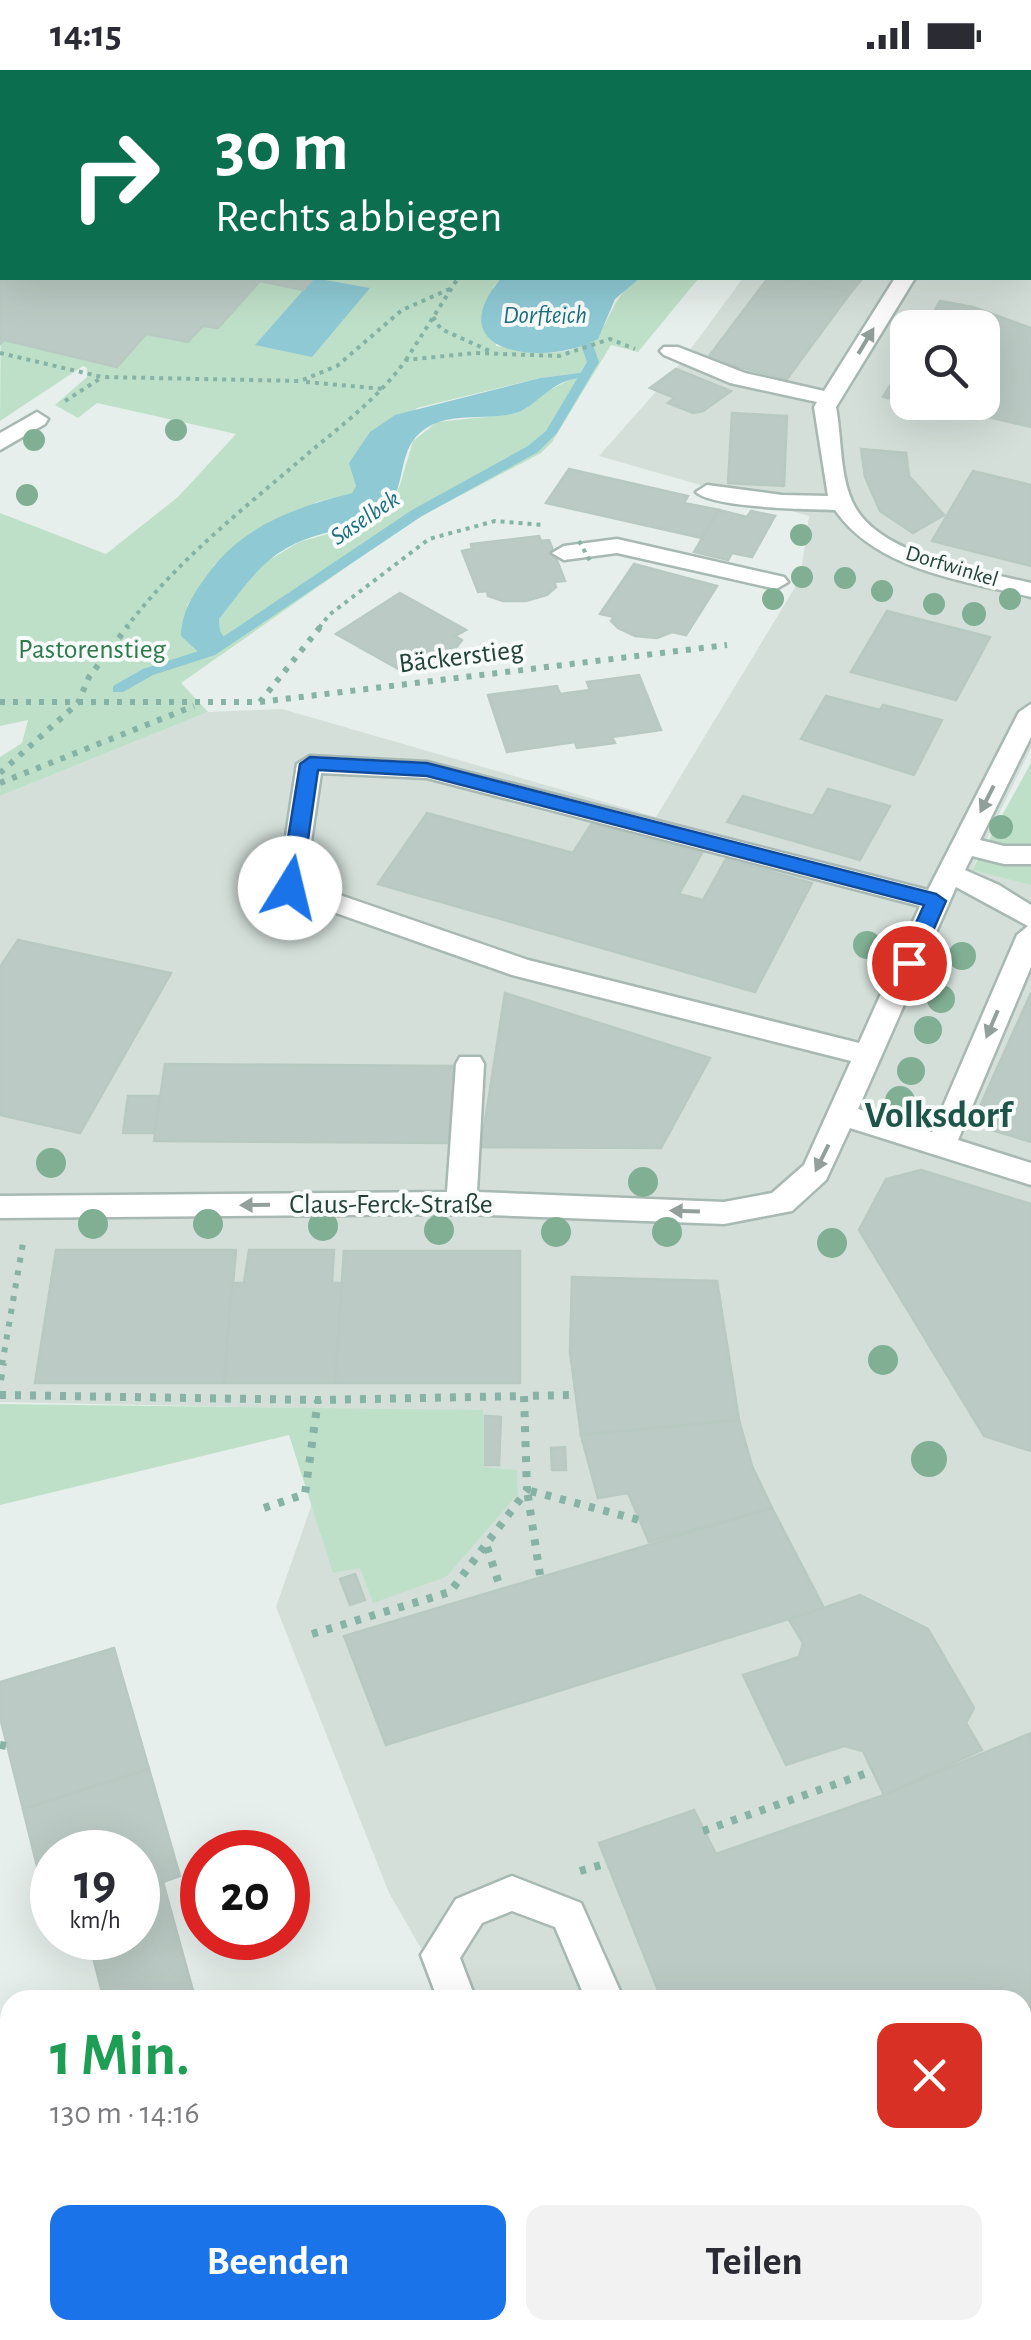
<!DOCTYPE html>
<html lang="de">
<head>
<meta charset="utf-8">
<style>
  body { margin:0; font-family:"Alegreya Sans",sans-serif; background:#f2f2f3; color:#2b2b33; height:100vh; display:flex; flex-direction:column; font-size:38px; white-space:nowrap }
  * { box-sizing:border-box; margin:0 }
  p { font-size:32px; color:#7c7c81 }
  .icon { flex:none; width:55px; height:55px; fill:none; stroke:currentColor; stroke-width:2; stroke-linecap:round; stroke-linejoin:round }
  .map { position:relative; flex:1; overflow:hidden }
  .panel { position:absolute; left:0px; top:1920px; width:1032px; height:350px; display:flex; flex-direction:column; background:#fff; border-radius:30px 30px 0 0; box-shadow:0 10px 40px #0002 }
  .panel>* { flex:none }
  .guide { position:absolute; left:0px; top:0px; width:1032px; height:210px; box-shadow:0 10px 40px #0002; background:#0b6e4f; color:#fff; overflow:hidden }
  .fabs { position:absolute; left:890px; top:240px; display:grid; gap:20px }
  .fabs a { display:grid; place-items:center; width:110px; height:110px; border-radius:20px; background:#fff; box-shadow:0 10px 40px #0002; font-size:50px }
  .speed { position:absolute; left:30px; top:1760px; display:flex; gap:20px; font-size:50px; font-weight:700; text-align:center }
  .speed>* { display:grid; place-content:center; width:130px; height:130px; border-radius:50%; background:#fff; box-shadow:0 10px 40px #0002; line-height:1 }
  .speed small { font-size:25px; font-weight:400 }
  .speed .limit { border:15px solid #d22; background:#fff; color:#111 }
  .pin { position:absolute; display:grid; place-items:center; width:85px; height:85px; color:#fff; margin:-42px; border:5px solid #fff; border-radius:50%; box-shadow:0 2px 10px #0007 }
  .me { position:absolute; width:110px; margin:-55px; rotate:9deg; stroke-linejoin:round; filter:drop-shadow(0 0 8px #0008) }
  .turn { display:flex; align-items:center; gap:35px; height:210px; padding:0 50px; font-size:45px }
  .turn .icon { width:130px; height:130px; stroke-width:2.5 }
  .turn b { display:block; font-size:70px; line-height:85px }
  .round { display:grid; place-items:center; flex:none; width:105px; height:105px; border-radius:20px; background:#f2f2f3 }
  .summary { display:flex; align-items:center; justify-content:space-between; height:170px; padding:0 50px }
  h1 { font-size:60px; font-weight:700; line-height:75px; color:#1e9e55 }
  .button { display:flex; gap:20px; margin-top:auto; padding:20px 50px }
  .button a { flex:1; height:115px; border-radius:20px; background:#1a73e8; color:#fff; font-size:40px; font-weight:700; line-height:115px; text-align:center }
  .button a+a { background:#f2f2f3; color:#2b2b33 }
  .status { display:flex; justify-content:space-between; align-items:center; height:70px; padding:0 50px; background:#fff; direction:ltr }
  .status svg { height:28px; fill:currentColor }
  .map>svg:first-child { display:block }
  .built { fill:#d4dfda; fill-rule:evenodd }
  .green { fill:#bfe0c8; fill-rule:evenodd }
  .water { fill:#8ec9d4 }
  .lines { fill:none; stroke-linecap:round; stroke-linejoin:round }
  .stream { fill:#8ec9d4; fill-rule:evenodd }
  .building { fill:#bbcac4; stroke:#b8c9c2; stroke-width:2.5 }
  .minor-casing { stroke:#a8b8b2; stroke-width:5 }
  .path-far2 { stroke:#86b3a5; stroke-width:4; stroke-dasharray:4 5; stroke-linecap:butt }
  .path-far1 { stroke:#86b3a5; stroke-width:6; stroke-dasharray:5 8; stroke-linecap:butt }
  .path { stroke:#86b3a5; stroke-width:8; stroke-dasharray:6 9; stroke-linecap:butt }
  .minor { fill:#fff; fill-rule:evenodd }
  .path-bridge { stroke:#86b3a5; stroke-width:4; stroke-dasharray:4 5; stroke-linecap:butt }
  .tree { fill:#80af93 }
  .oneway { fill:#92a09c }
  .route { fill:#1a73e8; stroke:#114b97; stroke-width:2.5 }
  .labels { text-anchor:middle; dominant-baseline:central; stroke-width:8; stroke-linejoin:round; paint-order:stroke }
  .far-street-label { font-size:22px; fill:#24423a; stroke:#f7fbf9 }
  .far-water-label { font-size:25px; font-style:italic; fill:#1c6f80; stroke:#f7fbf9 }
  .park-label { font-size:28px; fill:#2d7a4b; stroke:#f7fbf9 }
  .street-label { font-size:28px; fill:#24423a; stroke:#f7fbf9 }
  .district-label { font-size:38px; font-weight:bold; fill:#1f5548; stroke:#f7fbf9 }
</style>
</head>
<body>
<div class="status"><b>14:15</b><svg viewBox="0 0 49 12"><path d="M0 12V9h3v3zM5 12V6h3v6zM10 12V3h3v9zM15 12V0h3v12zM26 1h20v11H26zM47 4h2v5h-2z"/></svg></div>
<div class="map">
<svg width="1031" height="2270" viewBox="0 0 1031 2270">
  <rect width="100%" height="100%" fill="#e6efeb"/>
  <path class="built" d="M1031,84v594l-59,121 59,16v1380l-9,-1v-264h-571l-62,-107 -113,-286 69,-198 -345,-7v-606l208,-84 74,-3 374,108 144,-238 9,-63 -210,-60 77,-87 67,-91h287zM908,258h74v74h-74z"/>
  <g class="green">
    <path d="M2,94v114h499l-8,9 3,59c38,6 88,18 110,-24 10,-20 15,-31 34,-44h59l-61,74 -27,-7 -59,97 -11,11 -129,68 -231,162 27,29 -208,84v-39l22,-14 6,-23 -28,6v-213l106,41 72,-57 58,-63 -139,-31 -19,15 -23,-13 32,-28v-9l-4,-2 -83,55zM585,302l-49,25 -9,11 -13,6 -77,8 -24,19 -13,44 -9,20 -10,8 -32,15 -50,14 -41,25 -39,52 1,12 -33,-25 28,-42 102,-62 35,-9 4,-6 -1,-13 62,-66 123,-30z"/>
    <polygon points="1031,693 1031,815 972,800"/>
    <polygon points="0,1334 483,1340 483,1397 517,1400 518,1424 446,1507 373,1533 360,1498 333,1503 289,1365 0,1435"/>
    <polygon points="1023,2172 1031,2188 1031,2270 597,2270 623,2260 1022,2260"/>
  </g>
  <g class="water">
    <polygon points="314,208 370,218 312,287 255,275"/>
    <path d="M501,208h139l-25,21 -17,40c-50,28 -162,17 -97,-61z"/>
    <path d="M586,302l-3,6c-31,0 -45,28 -67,35 -33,9 -76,-5 -101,25 -18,22 -9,57 -34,76 -19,13 -44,15 -66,22 -49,15 -66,45 -96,83l1,12 7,11 -24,14 -22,-20c0,-22 11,-40 24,-58 36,-52 88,-70 147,-85l4,-7 -7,-23 21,-31 25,-17 145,-37z"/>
  </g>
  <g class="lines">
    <polygon class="stream" points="587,271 593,275 599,292 557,363 538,382 422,446 215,585 153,605 123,622 113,622 113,616 143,599 205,579 412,440 528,376 546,361 587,292 581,275"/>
  </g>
  <g class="building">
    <polygon points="2,167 2,208 294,208 311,211 303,220 260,211 218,258 203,256 188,272 146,264 117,297 4,270 0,274"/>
    <polygon points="768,208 786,208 851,222 787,309 707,289"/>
    <polygon points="786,208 863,208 851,222"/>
    <polygon points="940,231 973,237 1031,258 1031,357 924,332 982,332 982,258 925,258"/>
    <polygon points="908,286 908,332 921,332 919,335 883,327"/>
    <polygon points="676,299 731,321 703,341 693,343 668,333 675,328 650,318"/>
    <polygon points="732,343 787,346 784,416 728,413"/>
    <polygon points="861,379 906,383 909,406 944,445 913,463 880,441 865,407"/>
    <polygon points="569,399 688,426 684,433 719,440 702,468 546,433"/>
    <polygon points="973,401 1031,415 1031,496 932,471"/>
    <polygon points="719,440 747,447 751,441 775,446 752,487 732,483 728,490 694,482"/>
    <polygon points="539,466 541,471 549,470 565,511 554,512 556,517 547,525 526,531 503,531 488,526 487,521 478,522 462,481 472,479 471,474"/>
    <polygon points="634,494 717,516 686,565 672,562 657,568 635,566 618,558 611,551 614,547 600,544"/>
    <polygon points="400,523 466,560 455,566 462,570 448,588 420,598 413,594 402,601 336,564"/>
    <polygon points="887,541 990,567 956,630 851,602"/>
    <polygon points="639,605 661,660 612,667 615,673 577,678 575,672 507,682 488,625 557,616 560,624 590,620 587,612"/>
    <polygon points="826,626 880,640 883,635 942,650 914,705 801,669"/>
    <polygon points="828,719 890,736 860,790 727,752 743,726 813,746"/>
    <polygon points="427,743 573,783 592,753 702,783 679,824 703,830 726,789 812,813 755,922 378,814"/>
    <polygon points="18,870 171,903 80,1063 0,1045 0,897"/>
    <polygon points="505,923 710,988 661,1078 481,1077"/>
    <polygon points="1031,923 1031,1072 972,1054"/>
    <polygon points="165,994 454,996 451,1073 154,1071"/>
    <polygon points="128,1026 160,1026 154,1063 123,1063"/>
    <polygon points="921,1100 1031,1134 1031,1381 984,1366 859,1160 886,1109"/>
    <polygon points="56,1180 236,1180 224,1313 35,1313"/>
    <polygon points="249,1180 334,1180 332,1213 342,1213 335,1313 224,1313 232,1213 244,1213"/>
    <polygon points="344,1181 520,1181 520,1313 335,1313"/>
    <polygon points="572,1207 717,1211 739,1350 581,1365 570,1282"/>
    <polygon points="485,1346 501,1347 499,1395 485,1395"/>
    <polygon points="739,1350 752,1396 772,1438 649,1472 628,1423 598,1428 581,1365"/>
    <polygon points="565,1377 566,1400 552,1400 551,1378"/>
    <polygon points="772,1438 824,1538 386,1675 344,1566"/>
    <polygon points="355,1504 365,1530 350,1535 340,1509"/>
    <polygon points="860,1525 928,1559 974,1638 966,1653 982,1680 884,1725 863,1681 844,1676 786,1695 743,1605 799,1587 803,1573 789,1550"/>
    <polygon points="114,1578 149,1699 23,1739 0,1647 0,1612"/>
    <polygon points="1031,1663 1031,2034 1022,2037 1022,1930 662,1930 599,1773 694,1740 716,1784 884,1725"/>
    <polygon points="149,1699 180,1806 138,1821 138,1782 52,1782 50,1849 23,1739"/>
    <polygon points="163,1812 195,1928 104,1930 88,1868 138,1868 138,1821"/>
  </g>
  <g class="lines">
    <defs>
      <g id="minor">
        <polygon points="158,0 182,0 183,2 160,2"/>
        <rect x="1030" y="173" width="1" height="12"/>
        <path d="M895,208h20l-79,129c6,31 3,71 19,100 27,49 126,64 176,76v14c-68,-17 -153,-26 -196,-87 -28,-1 -122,-2 -139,-18l11,-7 75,10 46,1 -14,-89 3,-5 -87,-19 -66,-28 -4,-4 4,-4h14l67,26 79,18z"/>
        <polygon points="37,342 48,349 45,354 0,380 0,363"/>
        <polygon points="617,469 784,507 788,512 776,519 617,483 564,490 552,483 564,476"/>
        <path d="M1031,634v33l-51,103 24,6h27v18h-27l-32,-8 -7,14 34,15 32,20v62l-73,173 73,23v22l-181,-57 -24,52 -34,31 -68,13 -263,-10 -461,4v-22l447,-4 9,-128 4,-7h20l4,7 -7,128 247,10 48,-9 32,-28 47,-104 -339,-86 -230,-81 -4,-6 19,-124 13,-8 117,6 501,128 91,-178zM321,703l106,5 493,128 -61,137 -331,-83 -223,-77zM956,817l72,39 -11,9 -85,197 -74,-23z"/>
        <polygon points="512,1806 581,1833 624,1930 586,1930 555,1857 512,1841 482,1853 460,1888 476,1930 438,1930 421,1885 456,1829"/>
        <polygon points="315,2260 378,2260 374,2270 311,2270"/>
      </g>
    </defs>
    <use href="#minor" class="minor-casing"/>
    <g class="path-far2">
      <polyline points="917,2 946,0"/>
      <polyline points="433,247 441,259 492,282"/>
      <polyline points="0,283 102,307 300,311 337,296 402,240 452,218"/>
      <polyline points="406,290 458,208"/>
      <polyline points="306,312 384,319"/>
      <polyline points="65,331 101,308"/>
      <path d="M126,558c51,-68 121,-122 185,-177 35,-29 69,-55 95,-91l69,-7 84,3 51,-17 25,10"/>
      <polyline points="319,558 329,545 429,469 495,451 542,455"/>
    </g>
    <g class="path-far1">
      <polyline points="0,632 260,632 727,575"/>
      <polyline points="260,632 321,556"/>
      <polyline points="0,703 78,633 89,607 128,556"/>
      <polyline points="0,713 194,636"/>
      <polyline points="2,1295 23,1173"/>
    </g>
    <g class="path">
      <polyline points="0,1310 3,1293"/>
      <polyline points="0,1325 318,1330 524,1326"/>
      <polyline points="264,1438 305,1424 318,1330"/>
      <polyline points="487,1477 500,1517"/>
      <polyline points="540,1505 527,1420 639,1450"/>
      <polyline points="312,1564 450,1522 527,1420 524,1326 574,1325"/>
      <polyline points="0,1675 7,1676"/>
      <polyline points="703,1761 873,1701"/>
      <polyline points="580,1801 608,1793"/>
      <polyline points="1022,2078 1031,2074"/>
      <polyline points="1022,2089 1031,2105"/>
      <polyline points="1022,2222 1031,2223"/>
      <polyline points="802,2260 807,2270"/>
      <polyline points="885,2270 897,2260"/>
    </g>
    <use href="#minor" class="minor"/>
    <polyline class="path-bridge" points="579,471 590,491"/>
  </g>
  <g class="tree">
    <circle cx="176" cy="360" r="11"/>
    <circle cx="34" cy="370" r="11"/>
    <circle cx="27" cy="425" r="11"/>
    <circle cx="801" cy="465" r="11"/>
    <circle cx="802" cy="507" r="11"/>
    <circle cx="845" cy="508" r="11"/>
    <circle cx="882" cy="521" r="11"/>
    <circle cx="773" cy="529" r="11"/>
    <circle cx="1010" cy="529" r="11"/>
    <circle cx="934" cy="534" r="11"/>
    <circle cx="974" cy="544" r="12"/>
    <circle cx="1001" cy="757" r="12"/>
    <circle cx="867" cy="875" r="14"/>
    <circle cx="962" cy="886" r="14"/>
    <circle cx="941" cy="929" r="14"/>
    <circle cx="928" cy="960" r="14"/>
    <circle cx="911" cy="1001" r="14"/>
    <circle cx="900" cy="1031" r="15"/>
    <circle cx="51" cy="1093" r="15"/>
    <circle cx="643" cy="1112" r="15"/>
    <circle cx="93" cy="1154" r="15"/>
    <circle cx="208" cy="1154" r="15"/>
    <circle cx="323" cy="1156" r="15"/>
    <circle cx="439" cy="1160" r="15"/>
    <circle cx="556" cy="1162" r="15"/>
    <circle cx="667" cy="1162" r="15"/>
    <circle cx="832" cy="1173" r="15"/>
    <circle cx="883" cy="1290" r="15"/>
    <circle cx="929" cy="1389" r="18"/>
  </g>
  <defs><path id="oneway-solid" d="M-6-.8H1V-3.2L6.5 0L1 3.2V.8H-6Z" transform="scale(2.5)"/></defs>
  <g class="oneway">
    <use href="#oneway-solid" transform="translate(866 271) rotate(-59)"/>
    <use href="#oneway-solid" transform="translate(987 729) rotate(117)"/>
    <use href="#oneway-solid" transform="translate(992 954) rotate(113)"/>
    <use href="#oneway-solid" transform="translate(822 1088) rotate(116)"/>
    <use href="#oneway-solid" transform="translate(255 1135) rotate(179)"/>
    <use href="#oneway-solid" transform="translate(685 1141) rotate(-178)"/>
  </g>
  <polygon class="route" points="310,687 427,693 936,824 946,831 919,893 909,900 898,893 924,835 427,706 318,700 301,818 290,824 280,818 300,694"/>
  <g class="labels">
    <g class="far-street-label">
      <text transform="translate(952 496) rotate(17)">Dorfwinkel</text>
    </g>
    <g class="far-water-label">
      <text x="545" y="245">Dorfteich</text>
      <text transform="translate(365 448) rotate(-34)">Saselbek</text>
    </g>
    <g class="park-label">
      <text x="92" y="580">Pastorenstieg</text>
    </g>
    <g class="street-label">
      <text transform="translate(461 587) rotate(-7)">Bäckerstieg</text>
      <text x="391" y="1135">Claus-Ferck-Straße</text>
    </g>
    <g class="district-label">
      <text x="938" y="1046">Volksdorf</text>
    </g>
  </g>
</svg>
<div class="fabs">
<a><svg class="icon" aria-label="search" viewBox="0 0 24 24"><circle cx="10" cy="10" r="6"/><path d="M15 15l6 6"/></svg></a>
</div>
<div class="speed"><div>19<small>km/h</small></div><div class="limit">20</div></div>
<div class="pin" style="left:909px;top:893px;background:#d93025"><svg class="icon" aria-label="arrive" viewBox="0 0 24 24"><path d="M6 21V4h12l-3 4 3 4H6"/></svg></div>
<svg class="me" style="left:290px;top:818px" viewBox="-20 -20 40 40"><circle r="19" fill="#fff"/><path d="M0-13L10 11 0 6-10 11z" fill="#1a73e8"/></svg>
<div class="guide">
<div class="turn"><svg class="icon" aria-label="right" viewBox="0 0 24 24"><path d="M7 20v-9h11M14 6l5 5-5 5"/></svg><div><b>30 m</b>Rechts abbiegen</div></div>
</div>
<section class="panel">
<div class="summary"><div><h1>1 Min.</h1><p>130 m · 14:16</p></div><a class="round" style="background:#d93025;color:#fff"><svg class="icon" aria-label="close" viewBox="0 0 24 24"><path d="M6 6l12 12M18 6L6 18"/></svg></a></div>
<div class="button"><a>Beenden</a><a>Teilen</a></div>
</section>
</div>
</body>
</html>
